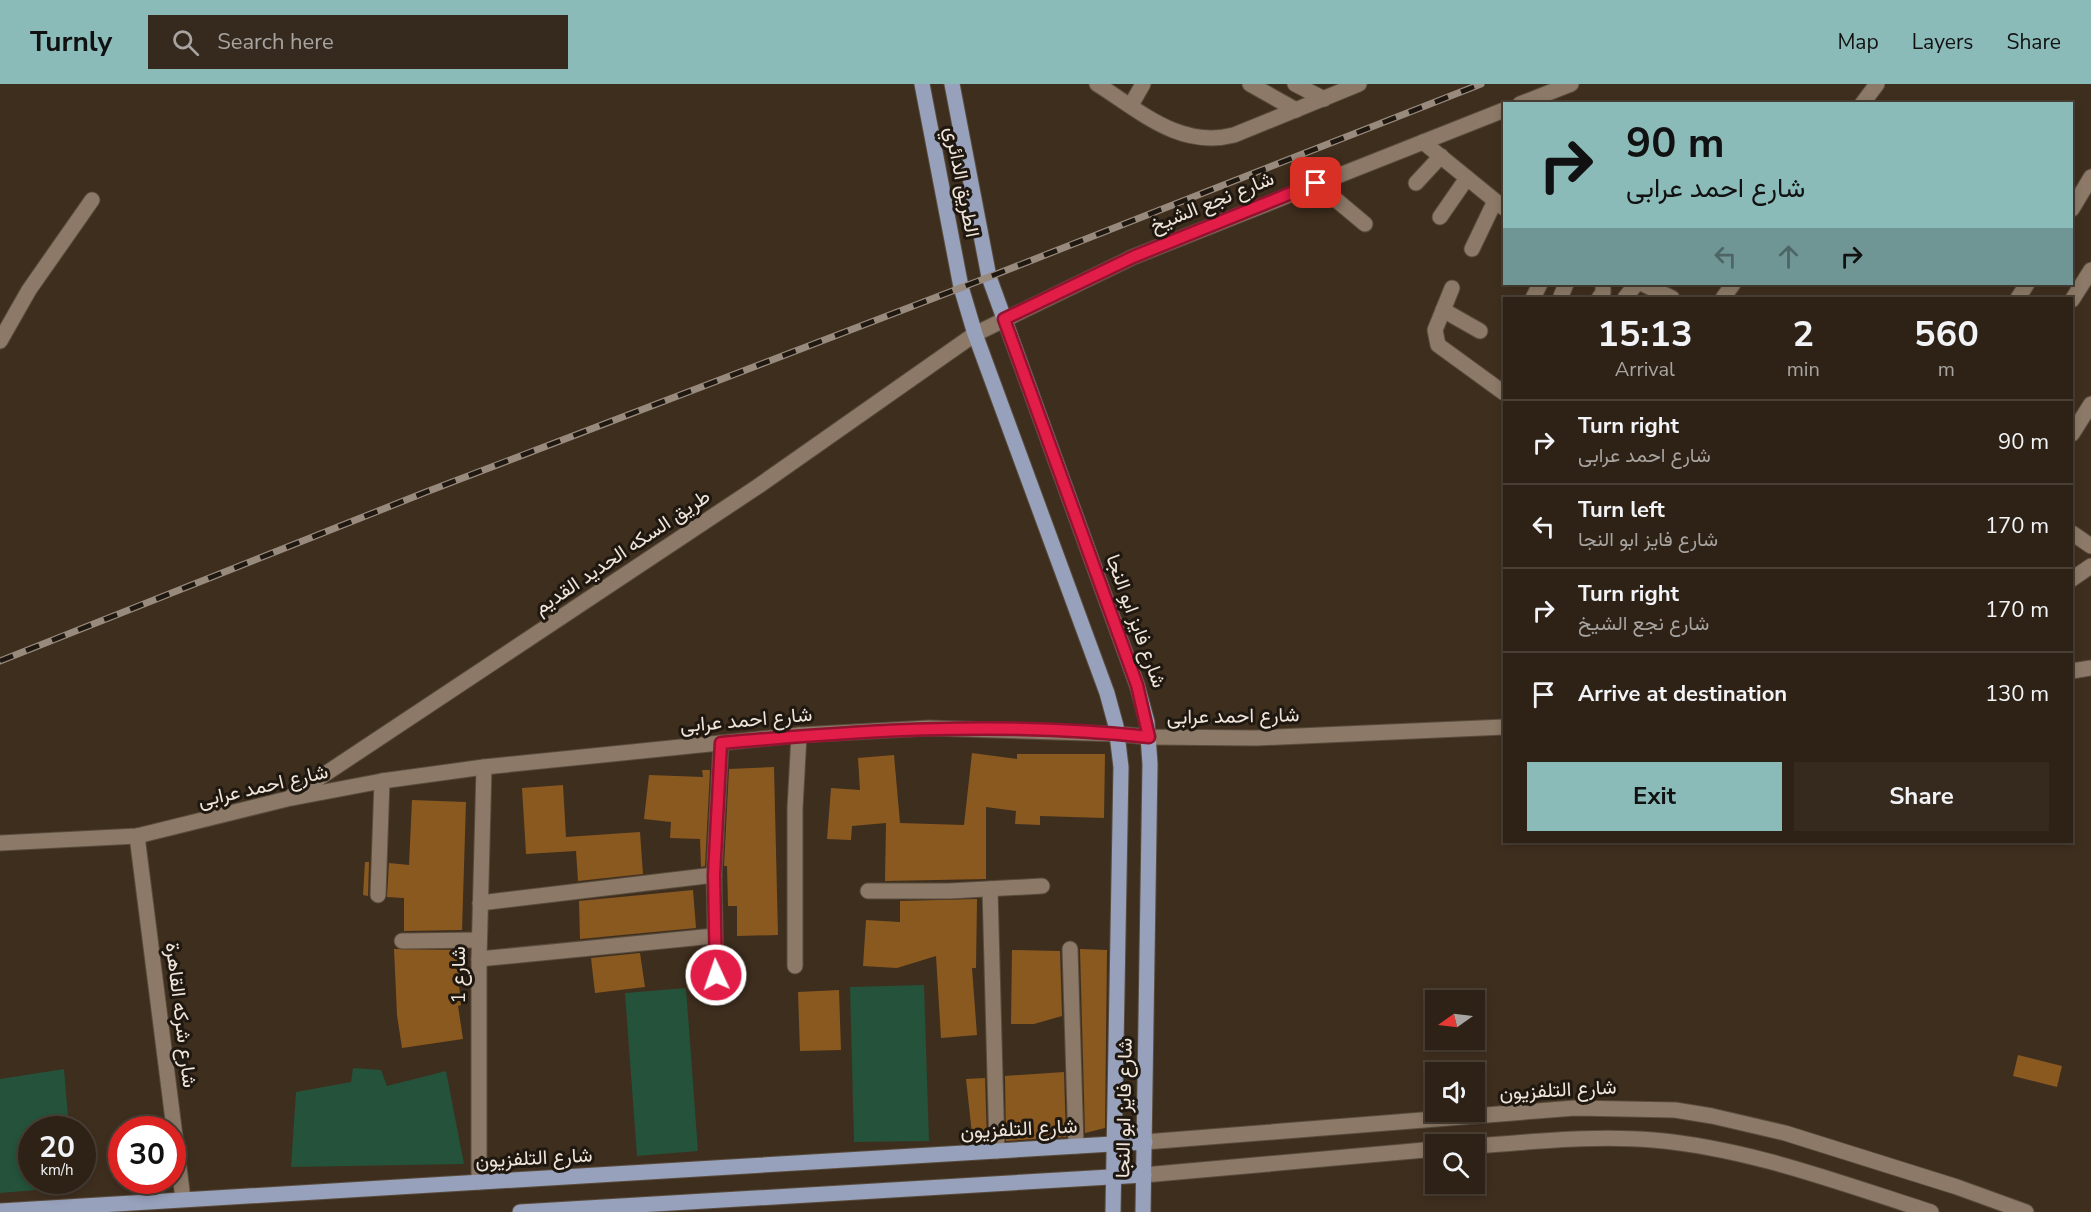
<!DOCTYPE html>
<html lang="en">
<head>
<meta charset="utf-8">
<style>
  body { margin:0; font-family:"Nunito Sans",Vazirmatn,sans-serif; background:#362a1f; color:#f1f3f6; height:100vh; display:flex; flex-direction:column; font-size:22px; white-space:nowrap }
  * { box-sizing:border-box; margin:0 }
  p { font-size:20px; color:#a7a4a1 }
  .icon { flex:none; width:33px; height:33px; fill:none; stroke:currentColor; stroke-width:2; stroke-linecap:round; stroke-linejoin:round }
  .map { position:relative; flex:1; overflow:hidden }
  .panel { position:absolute; left:1503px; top:213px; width:570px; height:546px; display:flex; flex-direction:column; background:#2e2216; border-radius:0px; box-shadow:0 3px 9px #0003,0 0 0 2px #493f35 }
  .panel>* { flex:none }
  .banner { position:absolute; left:1503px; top:18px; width:570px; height:183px; border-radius:0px; box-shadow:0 3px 9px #0003,0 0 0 2px #493f35; background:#8bbbb9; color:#111; overflow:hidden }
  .needle { width:39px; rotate:256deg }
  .tools { position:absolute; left:1425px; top:906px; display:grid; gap:12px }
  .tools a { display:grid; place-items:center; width:60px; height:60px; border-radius:0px; background:#2e2216; box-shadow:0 3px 9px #0003,0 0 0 2px #493f35; font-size:30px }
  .speed { position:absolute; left:18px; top:1032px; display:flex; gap:12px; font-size:30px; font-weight:700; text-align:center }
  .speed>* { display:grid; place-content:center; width:78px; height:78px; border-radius:50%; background:#2e2216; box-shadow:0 3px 9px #0003,0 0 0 2px #493f35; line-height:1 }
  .speed small { font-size:15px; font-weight:400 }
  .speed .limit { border:9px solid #d22; background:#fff; color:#111 }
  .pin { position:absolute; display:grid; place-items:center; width:51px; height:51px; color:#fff; margin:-26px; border-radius:12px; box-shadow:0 3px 9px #0006 }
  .me { position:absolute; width:66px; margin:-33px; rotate:357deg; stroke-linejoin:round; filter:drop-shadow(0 0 4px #0008) }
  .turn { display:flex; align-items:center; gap:21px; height:126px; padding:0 24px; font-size:27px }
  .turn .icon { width:78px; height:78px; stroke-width:2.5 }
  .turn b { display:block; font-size:42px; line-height:51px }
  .lanes { display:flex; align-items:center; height:57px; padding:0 24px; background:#0003; justify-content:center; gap:30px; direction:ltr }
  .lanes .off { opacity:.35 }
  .eta { display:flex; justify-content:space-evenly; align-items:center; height:102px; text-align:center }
  .eta b { font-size:36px; font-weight:700; line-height:42px }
  .primary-button { display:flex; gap:12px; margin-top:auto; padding:12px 24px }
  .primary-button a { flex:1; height:69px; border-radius:0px; background:#8bbbb9; color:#111; font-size:24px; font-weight:700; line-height:69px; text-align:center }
  .primary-button a+a { background:#362a1f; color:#f1f3f6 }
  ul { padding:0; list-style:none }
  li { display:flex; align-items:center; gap:18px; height:84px; padding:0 24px; border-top:2px solid #493f35 }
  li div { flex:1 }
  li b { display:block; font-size:22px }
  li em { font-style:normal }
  header { display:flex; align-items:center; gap:36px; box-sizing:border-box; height:84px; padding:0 30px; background:#8bbbb9; color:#111 }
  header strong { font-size:28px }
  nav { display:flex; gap:33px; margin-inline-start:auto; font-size:21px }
  .search { width:420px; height:54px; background:#362a1f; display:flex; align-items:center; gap:15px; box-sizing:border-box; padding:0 21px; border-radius:0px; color:#a7a4a1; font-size:22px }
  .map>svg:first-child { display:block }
  .green { fill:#24523a }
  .building { fill:#8a5920 }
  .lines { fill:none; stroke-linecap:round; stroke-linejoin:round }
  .minor-casing { stroke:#594c3d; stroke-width:17 }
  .major-casing { stroke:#594c3d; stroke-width:17 }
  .minor { stroke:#8c7967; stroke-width:15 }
  .major { stroke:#97a1bb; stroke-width:15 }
  .rail-casing { stroke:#988a7d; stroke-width:7 }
  .rail { stroke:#1f1810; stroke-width:4.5; stroke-dasharray:14; stroke-linecap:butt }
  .route-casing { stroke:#92132f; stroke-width:15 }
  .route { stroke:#e11d48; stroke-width:10 }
  .labels { text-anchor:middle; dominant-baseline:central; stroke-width:6; stroke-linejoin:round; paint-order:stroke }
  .street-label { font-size:20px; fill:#f0e5db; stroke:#1f1810 }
</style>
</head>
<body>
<header>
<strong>Turnly</strong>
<div class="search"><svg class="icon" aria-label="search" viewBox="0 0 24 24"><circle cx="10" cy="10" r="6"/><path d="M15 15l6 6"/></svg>Search here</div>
<nav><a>Map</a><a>Layers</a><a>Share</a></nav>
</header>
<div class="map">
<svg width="2091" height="1128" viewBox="0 0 2091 1128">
  <rect width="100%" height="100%" fill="#3e2e1e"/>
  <g class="green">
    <polygon points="924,901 929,1057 854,1058 850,903"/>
    <polygon points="686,904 698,1067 637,1072 625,909"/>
    <polygon points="353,984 381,986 387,1002 446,987 464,1080 291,1083 296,1008 351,998"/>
    <polygon points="64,985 69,1045 32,1046 32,1096 73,1097 73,1103 0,1109 0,995"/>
  </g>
  <g class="building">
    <polygon points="972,669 1017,675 1017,670 1105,670 1104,734 1040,732 1040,741 1015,740 1016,727 986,723 986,795 885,797 886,739 852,742 851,756 827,755 831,704 860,706 858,674 894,671 900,739 964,741"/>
    <polygon points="774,683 778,851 737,852 737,822 728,822 727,782 724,782 729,685"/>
    <polygon points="702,686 710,686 705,782 701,783 700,755 670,754 671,738 644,735 649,691 703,693"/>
    <polygon points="563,701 566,753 640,748 643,790 578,797 576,767 526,770 522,704"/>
    <polygon points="412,716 466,718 462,846 404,847 404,814 387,813 389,779 409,781"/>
    <polygon points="365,778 369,778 368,812 363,811"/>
    <polygon points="693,806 696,844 580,855 579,817"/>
    <polygon points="977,815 976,884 972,884 977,951 941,954 936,872 897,884 863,882 866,836 900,838 900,817"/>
    <polygon points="394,865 462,866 464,901 459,901 461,921 458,922 463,955 402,964 397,931"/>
    <polygon points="1080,865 1107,866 1105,1044 1085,1049"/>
    <polygon points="1012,866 1060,867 1062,932 1034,940 1011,940"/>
    <polygon points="640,869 645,903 595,909 591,874"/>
    <polygon points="839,906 841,966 800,967 798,908"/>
    <polygon points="2018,971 2062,982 2057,1003 2013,992"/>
    <polygon points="1064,988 1066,1053 1006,1057 1005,992"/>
    <polygon points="985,994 987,1058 973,1059 966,995"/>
  </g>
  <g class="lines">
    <defs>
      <g id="minor">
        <path d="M1097,0c43,27 83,65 137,51l125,-51"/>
        <polyline points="1250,0 1296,26"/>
        <polyline points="1295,0 1324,15"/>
        <polyline points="1520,20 1571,0"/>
        <polyline points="1862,20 1877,0"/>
        <polyline points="1131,21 1143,0"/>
        <polyline points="1423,58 1504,124"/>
        <polyline points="1316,99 1365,140"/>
        <polyline points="1416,99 1441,72"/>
        <polyline points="2072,125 2091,93"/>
        <polyline points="1440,133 1467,94"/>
        <polyline points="1472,165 1495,117"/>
        <polyline points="1643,200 1672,214"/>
        <polyline points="1452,204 1435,246 1438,261 1504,309"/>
        <polyline points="1561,212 1566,200"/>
        <polyline points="1533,214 1540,200"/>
        <polyline points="1599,214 1603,209 1603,200"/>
        <polyline points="1625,214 1636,200"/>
        <polyline points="1723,214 1733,200"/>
        <polyline points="2018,214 2027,200"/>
        <polyline points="2072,216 2091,186"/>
        <polyline points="1443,226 1480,247"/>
        <polyline points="0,257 29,206 92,116"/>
        <polyline points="2072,350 2091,320"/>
        <polyline points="2072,449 2091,462"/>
        <polyline points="2072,495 2091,482"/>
        <polyline points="2072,587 2091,584"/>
        <polyline points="292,712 757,403 975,250 1133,173 1504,26"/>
        <polyline points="137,752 183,1115"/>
        <polyline points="0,759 137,752 287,715 382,697 484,683 799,651 929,644 1118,650 1149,653 1256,654 1504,643"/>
        <polyline points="990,805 997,1067"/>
        <polyline points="868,807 949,807 1042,802"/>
        <polyline points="378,811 382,697"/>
        <polyline points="480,819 714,791"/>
        <polyline points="402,857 479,856"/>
        <polyline points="1070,865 1076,1062"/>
        <polyline points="479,875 714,852"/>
        <polyline points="795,882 795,724 799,651"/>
        <polyline points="716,891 714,791 721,659"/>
        <polyline points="1145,1058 1575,1024 1675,1026 1712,1032 1785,1049 1957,1103 2026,1128"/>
        <path d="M1474,1062c59,-4 119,-11 179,-6 95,8 187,43 278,72"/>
        <polyline points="1144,1091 1436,1065"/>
        <polyline points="479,1098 479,875 484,683"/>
      </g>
      <g id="major">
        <polyline points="922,0 961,203 975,250 1107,609 1116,642 1121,683 1113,1128"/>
        <polyline points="952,0 989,193 1137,601 1147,638 1150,680 1143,1128"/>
        <polyline points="0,1127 1145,1058"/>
        <polyline points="520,1128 1144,1091"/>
      </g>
    </defs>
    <use href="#minor" class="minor-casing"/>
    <use href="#major" class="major-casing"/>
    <use href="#minor" class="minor"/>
    <use href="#major" class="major"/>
    <defs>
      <polyline id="rail" points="0,577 426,408 989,193 1481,0"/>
    </defs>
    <use href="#rail" class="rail-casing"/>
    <use href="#rail" class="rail"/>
  </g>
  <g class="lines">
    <defs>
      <path id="route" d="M716,891l-2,-100 7,-132c142,-13 286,-22 428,-6l-12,-52 -133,-366 129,-62 183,-74"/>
    </defs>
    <use href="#route" class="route-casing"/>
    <use href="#route" class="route"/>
  </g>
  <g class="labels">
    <g class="street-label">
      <text transform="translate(962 98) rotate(79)">الطريق الدائري</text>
      <text transform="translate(1212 118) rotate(-22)">شارع نجع الشيخ</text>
      <text transform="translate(622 468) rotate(-34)">طريق السكه الحديد القديم</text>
      <text transform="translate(1136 537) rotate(70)">شارع فايز ابو النجا</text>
      <text transform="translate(1233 632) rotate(-1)">شارع احمد عرابى</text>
      <text transform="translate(746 636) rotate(-5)">شارع احمد عرابى</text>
      <text transform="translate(263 702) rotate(-13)">شارع احمد عرابى</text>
      <text transform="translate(458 891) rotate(-90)">شارع 1</text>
      <text transform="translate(181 931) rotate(83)">شارع شركه القاهرة</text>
      <text transform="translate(1558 1006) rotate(-3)">شارع التلفزيون</text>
      <text transform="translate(1124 1024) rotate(-89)">شارع فايز ابو النجا</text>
      <text transform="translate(1019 1045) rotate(-3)">شارع التلفزيون</text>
      <text transform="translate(534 1074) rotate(-3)">شارع التلفزيون</text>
    </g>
  </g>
</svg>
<div class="tools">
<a><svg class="needle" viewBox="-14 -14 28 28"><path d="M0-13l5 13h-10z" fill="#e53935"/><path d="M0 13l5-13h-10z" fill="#a7a4a1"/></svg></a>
<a><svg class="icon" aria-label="sound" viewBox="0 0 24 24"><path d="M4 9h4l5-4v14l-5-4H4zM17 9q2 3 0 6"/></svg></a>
<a><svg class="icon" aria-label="search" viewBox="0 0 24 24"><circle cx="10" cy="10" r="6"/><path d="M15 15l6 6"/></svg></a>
</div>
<div class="speed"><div>20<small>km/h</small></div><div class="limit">30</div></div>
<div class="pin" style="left:1316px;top:99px;background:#d93025"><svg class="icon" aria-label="arrive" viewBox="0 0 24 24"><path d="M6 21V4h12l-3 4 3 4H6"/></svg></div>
<svg class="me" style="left:716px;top:891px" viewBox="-20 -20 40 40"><circle r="17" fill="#e11d48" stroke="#fff" stroke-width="3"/><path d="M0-11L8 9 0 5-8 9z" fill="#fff"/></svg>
<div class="banner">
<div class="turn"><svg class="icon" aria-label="right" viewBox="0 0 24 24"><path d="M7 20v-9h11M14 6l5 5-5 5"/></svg><div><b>90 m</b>شارع احمد عرابى</div></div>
<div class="lanes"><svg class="icon off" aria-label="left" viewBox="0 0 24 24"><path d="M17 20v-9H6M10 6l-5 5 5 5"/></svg><svg class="icon off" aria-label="ahead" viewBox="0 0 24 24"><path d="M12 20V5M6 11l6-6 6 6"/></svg><svg class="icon" aria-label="right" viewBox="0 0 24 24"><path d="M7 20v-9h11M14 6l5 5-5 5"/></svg></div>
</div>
<section class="panel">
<div class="eta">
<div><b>15:13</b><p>Arrival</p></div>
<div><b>2</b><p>min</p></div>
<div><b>560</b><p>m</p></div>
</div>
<ul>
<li><svg class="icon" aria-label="right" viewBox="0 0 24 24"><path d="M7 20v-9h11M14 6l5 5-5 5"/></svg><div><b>Turn right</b><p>شارع احمد عرابى</p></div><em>90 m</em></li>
<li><svg class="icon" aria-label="left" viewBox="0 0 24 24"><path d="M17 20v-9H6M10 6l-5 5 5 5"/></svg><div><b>Turn left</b><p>شارع فايز ابو النجا</p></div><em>170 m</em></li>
<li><svg class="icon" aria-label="right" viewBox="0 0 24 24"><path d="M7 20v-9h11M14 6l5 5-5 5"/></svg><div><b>Turn right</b><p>شارع نجع الشيخ</p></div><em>170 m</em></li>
<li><svg class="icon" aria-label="arrive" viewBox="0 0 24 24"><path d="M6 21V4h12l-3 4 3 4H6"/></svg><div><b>Arrive at destination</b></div><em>130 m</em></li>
</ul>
<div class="primary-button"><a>Exit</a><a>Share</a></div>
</section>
</div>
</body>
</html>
